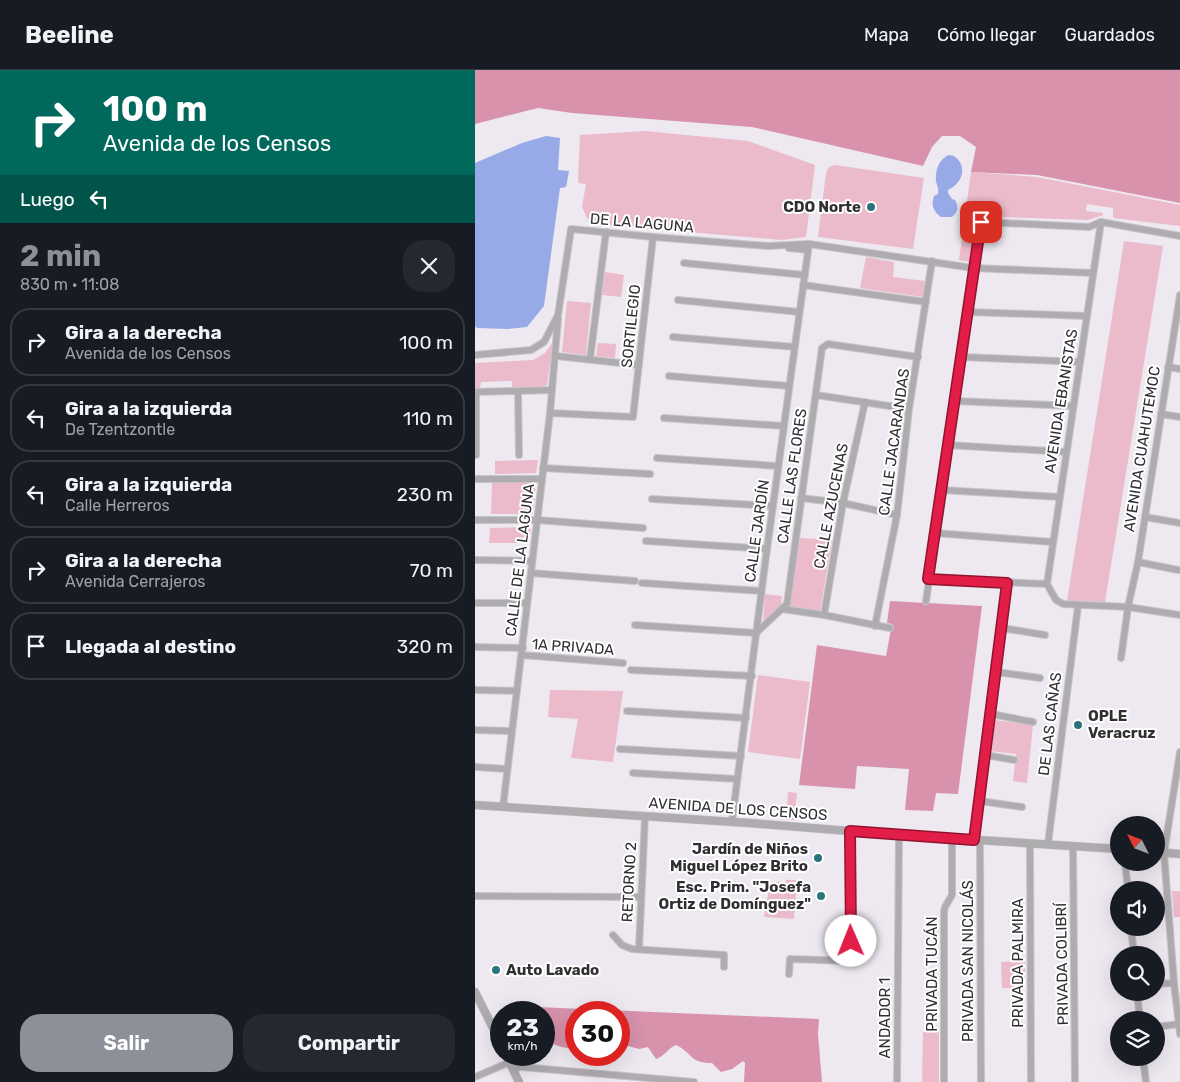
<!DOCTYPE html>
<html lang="es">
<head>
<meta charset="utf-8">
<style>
  body { margin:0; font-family:Rubik,sans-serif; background:#242831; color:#f1f3f6; height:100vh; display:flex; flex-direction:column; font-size:19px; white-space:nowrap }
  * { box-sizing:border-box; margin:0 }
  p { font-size:16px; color:#9ea1a6 }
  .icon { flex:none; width:28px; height:28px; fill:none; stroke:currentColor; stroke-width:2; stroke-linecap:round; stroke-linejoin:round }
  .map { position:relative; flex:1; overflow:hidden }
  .panel { display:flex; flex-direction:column; background:#171b24; width:475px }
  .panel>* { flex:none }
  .hud { background:#00695c; color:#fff; overflow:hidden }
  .needle { width:32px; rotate:312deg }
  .fabs { position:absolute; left:635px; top:746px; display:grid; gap:10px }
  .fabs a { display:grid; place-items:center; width:55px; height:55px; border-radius:50%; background:#171b24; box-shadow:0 5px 20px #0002; font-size:25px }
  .speed { position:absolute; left:15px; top:931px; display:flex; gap:10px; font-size:25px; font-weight:700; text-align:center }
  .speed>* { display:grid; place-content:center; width:65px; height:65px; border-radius:50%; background:#171b24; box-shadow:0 5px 20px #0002; line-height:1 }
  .speed small { font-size:12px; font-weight:400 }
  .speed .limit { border:8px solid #d22; background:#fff; color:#111 }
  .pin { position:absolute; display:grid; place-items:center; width:42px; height:42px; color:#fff; margin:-21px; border-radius:10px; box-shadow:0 2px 8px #0006 }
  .me { position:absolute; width:55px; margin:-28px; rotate:359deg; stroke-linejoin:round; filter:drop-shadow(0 0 4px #0008) }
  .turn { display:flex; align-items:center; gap:18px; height:105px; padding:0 20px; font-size:22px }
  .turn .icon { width:65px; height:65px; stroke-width:2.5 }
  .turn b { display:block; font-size:35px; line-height:42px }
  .then { display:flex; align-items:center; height:48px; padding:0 20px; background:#0003; gap:10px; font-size:19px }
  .round { display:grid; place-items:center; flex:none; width:52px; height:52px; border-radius:20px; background:#242831 }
  .head { display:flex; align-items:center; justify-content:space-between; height:85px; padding:0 20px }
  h1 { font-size:30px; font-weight:700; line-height:38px; color:#8c9099 }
  .action { display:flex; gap:10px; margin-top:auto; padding:10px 20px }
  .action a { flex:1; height:58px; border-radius:20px; background:#8c9099; color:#fff; font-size:20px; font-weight:700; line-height:58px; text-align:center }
  .action a+a { background:#242831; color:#f1f3f6 }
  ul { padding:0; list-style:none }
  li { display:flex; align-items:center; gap:15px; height:68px; margin:0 10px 8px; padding:0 10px; border:2px solid #363941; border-radius:20px }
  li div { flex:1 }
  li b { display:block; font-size:19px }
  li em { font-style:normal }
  header { display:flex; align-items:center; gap:30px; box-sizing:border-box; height:70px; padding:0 25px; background:#171b24; border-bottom:1px solid #363941 }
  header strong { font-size:24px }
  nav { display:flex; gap:28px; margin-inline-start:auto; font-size:18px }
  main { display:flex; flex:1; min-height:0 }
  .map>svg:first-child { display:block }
  .green { fill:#ebbacb }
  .forest { fill:#d892ac }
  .water { fill:#97aae7 }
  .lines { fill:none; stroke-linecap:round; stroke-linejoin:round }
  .minor-casing { stroke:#c8c4cb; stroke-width:8 }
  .tertiary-casing { stroke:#c8c4cb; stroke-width:9 }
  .minor { stroke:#afacaf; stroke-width:6 }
  .tertiary { stroke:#afacaf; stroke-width:8 }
  .route-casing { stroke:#92132f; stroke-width:12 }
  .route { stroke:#e11d48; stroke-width:9 }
  .poi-dot { fill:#2b737d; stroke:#fff; stroke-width:2 }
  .labels { text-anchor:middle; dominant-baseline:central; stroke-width:4; stroke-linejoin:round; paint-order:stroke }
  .poi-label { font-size:15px; font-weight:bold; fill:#312f32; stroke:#fff; text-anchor:end }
  .street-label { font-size:15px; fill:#312f32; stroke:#fff }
</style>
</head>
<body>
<header>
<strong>Beeline</strong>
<nav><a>Mapa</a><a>Cómo llegar</a><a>Guardados</a></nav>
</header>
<main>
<section class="panel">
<div class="hud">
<div class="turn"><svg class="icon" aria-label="right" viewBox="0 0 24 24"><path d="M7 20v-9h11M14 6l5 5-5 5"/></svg><div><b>100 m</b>Avenida de los Censos</div></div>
<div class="then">Luego<svg class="icon" aria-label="left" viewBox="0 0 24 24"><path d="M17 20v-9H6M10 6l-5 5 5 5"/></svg></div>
</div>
<div class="head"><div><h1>2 min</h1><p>830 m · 11:08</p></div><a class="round"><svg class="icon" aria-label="close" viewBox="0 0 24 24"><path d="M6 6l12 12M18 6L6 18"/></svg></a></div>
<ul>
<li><svg class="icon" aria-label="right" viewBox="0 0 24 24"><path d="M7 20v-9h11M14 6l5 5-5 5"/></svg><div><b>Gira a la derecha</b><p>Avenida de los Censos</p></div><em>100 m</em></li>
<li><svg class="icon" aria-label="left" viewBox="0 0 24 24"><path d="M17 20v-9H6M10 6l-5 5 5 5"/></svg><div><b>Gira a la izquierda</b><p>De Tzentzontle</p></div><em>110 m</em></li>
<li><svg class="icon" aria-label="left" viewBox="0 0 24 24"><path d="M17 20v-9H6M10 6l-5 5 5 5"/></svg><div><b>Gira a la izquierda</b><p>Calle Herreros</p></div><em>230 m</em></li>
<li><svg class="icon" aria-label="right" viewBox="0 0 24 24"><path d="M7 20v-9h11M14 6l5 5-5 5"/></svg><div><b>Gira a la derecha</b><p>Avenida Cerrajeros</p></div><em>70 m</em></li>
<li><svg class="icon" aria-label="arrive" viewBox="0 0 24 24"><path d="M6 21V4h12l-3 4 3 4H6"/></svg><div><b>Llegada al destino</b></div><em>320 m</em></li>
</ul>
<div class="action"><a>Salir</a><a>Compartir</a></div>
</section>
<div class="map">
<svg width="705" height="1012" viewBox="0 0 705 1012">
  <rect width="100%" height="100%" fill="#eee9f1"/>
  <g class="green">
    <polygon points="170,61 273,71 340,95 331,167 307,170 120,154 112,148 107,137 111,114 103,113 105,65"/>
    <polygon points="360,95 449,108 438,179 343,167 351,103 354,97"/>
    <polygon points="496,102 562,107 705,135 705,156 638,148 638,138 612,134 611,141 628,143 628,145 613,150 503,146 495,192 484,190"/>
    <polygon points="649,171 688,176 630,532 592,531"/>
    <polygon points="391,187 419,192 418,207 450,211 448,227 385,218"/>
    <polygon points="130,202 149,205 146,227 127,225"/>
    <polygon points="92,231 116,233 111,285 87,282"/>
    <polygon points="78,272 72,315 64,317 37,318 37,311 6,312 5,318 0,318 0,293 58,290 70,283"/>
    <polygon points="123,273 141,274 140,288 121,286"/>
    <polygon points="63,390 61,403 20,404 20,391"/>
    <polygon points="17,412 61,413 58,444 16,444"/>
    <polygon points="56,457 54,473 14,473 15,458"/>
    <polygon points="325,468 357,470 345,542 313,538"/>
    <polygon points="290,524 307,526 306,535 288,554"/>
    <polygon points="283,605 335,612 325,689 273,682"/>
    <polygon points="75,620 148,621 138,692 96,688 103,649 73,647"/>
    <polygon points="519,650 558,655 552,713 538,711 541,684 515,681"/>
    <polygon points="313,722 322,723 319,750 311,750"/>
    <polygon points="311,810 322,810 319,849 289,847 295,812 311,812"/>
    <polygon points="697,821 705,821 705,847 699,847"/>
    <polygon points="550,891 550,918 527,918 526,892"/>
    <polygon points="464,961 464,1012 447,1012 448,962"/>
  </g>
  <g class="forest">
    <polygon points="0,0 705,0 705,133 562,105 496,102 501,77 485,66 467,66 457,77 448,96 277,57 97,43 63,38 0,54"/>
    <polygon points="415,531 507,536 483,724 461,723 458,741 430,740 434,699 382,696 380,719 324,715 342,575 411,586 417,554 412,553"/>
    <path d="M62,937l282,12 -1,15 4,48h-78l1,-19 -2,-2 -11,8 -11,3 -9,-9c-23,0 -19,-10 -36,-18 -8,3 -11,11 -20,14l-8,-12 -9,2 -11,-3 -4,5 -5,3v-42h-43v35c-8,3 -19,-1 -27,-5l-5,-13v-17h-12l-3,-2z"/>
  </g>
  <g class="water">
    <polygon points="71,66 85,68 83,100 94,101 91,117 85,118 69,236 52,257 33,259 2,258 0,256 0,93 47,73"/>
    <path d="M474,85l5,1c14,10 9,27 -6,34v3l4,6 3,1c4,8 3,11 -3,17h-11c-8,-6 -10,-12 -7,-21l4,-2c1,-6 -1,-8 -2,-13 -1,-11 3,-22 13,-26z"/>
  </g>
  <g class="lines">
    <defs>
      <g id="minor">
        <polyline points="626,152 705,166"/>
        <polyline points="314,178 333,180"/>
        <polyline points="209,193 330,205"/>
        <polyline points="328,215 451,232"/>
        <polyline points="203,230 324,242"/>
        <polyline points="493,242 612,246"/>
        <polyline points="198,267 320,277"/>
        <polyline points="0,285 56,280 69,272 83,245 96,159 178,167 293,176 334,174 498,198 618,203"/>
        <polyline points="81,286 164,295"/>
        <polyline points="487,287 605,292"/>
        <polyline points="115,289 131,162"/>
        <polyline points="693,297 705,299"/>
        <polyline points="194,306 314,316"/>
        <polyline points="43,321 44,385"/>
        <polyline points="0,322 76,320"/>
        <polyline points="341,325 434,339"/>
        <polyline points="480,331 598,336"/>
        <polyline points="75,343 158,347 178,167"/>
        <polyline points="686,344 705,347"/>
        <polyline points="189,348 309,356"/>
        <polyline points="473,375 591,382"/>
        <polyline points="1,385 1,322"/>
        <polyline points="182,388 303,396"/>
        <polyline points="68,398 175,404"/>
        <polyline points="0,409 67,409"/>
        <polyline points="467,420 585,427"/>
        <polyline points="326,428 368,433 422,445"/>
        <polyline points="177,429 298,436"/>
        <polyline points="670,447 705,453"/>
        <polyline points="0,450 62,450 168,458"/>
        <polyline points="460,463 577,472"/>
        <polyline points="171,471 292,479"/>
        <polyline points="0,490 57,491"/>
        <polyline points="663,492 703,500"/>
        <polyline points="56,503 160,511"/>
        <polyline points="453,509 572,514"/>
        <polyline points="167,513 286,521"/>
        <polyline points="572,514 626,152"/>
        <polyline points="572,514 581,530 588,534 653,537 705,545"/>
        <polyline points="451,531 506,152 614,157 626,152"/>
        <polyline points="0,533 52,533"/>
        <polyline points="307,539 349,545 415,558"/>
        <polyline points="349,545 368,433 390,332"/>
        <polyline points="160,555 281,563 312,534 347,278 353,274 443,287"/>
        <polyline points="400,556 422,445 434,339 457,191"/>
        <polyline points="527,558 570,565"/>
        <polyline points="0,577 48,578"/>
        <polyline points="47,585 148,593"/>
        <polyline points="646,588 653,537 663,492 705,225"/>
        <polyline points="156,600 277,606"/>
        <polyline points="522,602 565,608"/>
        <polyline points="0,620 42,621"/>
        <polyline points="152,641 271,648"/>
        <polyline points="516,644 558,652"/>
        <polyline points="0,660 37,661"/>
        <polyline points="145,679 266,686"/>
        <polyline points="705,682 689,783 699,913 705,964"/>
        <polyline points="511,685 539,690"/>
        <polyline points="0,697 32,699"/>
        <polyline points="158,703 262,709"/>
        <polyline points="505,731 547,737"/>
        <polyline points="28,737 75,343 83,249"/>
        <polyline points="257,751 292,479 334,174"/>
        <polyline points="499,770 532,513"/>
        <polyline points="505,770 506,1012"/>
        <polyline points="555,773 556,1012"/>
        <polyline points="573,774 603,536"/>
        <polyline points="598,776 600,1012"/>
        <polyline points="650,792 653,820"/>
        <polyline points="0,826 165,827"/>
        <polyline points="656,858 659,885"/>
        <polyline points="138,865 147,875 157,879 249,885 249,897"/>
        <polyline points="164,879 170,746"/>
        <polyline points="314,904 315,889 376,891 375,761"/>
        <polyline points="681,914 699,913"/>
        <polyline points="662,922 665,950"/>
        <polyline points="681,957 704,954"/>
        <polyline points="668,988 671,1012"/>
        <polyline points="38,999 46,997 219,1012"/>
        <polyline points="0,1007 35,992"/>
        <polyline points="422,1012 424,765"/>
        <polyline points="469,1012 469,842 470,837 477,825 477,768"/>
      </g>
      <g id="tertiary">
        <polyline points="0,735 274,753 424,765 644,779"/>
        <polyline points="681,782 705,784"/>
        <polyline points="0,922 26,974"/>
        <polyline points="31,985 44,1012"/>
      </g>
    </defs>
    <use href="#minor" class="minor-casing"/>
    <use href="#tertiary" class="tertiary-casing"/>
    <use href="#minor" class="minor"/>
    <use href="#tertiary" class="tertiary"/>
  </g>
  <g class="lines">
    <defs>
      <polyline id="route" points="376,871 375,761 499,770 532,513 453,509 506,152"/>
    </defs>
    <use href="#route" class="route-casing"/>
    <use href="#route" class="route"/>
  </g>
  <g class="poi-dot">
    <circle cx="396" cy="137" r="5"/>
    <circle cx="603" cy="655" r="5"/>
    <circle cx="343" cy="788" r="5"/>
    <circle cx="346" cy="826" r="5"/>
    <circle cx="21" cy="900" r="5"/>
  </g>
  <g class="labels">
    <g class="poi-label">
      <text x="386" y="137">CDO Norte</text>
      <text x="613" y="646" text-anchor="start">OPLE<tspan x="613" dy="17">Veracruz</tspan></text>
      <text x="333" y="779">Jardín de Niños<tspan x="333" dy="17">Miguel López Brito</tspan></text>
      <text x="336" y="817">Esc. Prim. "Josefa<tspan x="336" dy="17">Ortiz de Domínguez"</tspan></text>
      <text x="31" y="900" text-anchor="start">Auto Lavado</text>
    </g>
    <g class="street-label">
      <text transform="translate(167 153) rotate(5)">DE LA LAGUNA</text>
      <text transform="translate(156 256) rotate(-84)">SORTILEGIO</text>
      <text transform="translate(586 331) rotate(-81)">AVENIDA EBANISTAS</text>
      <text transform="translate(419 372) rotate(-82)">CALLE JACARANDAS</text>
      <text transform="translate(667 379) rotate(-81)">AVENIDA CUAHUTEMOC</text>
      <text transform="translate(317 406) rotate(-82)">CALLE LAS FLORES</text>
      <text transform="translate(356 436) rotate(-79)">CALLE AZUCENAS</text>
      <text transform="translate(282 461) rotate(-82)">CALLE JARDÍN</text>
      <text transform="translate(45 490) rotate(-83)">CALLE DE LA LAGUNA</text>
      <text transform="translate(98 577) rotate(4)">1A PRIVADA</text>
      <text transform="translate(575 654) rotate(-83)">DE LAS CAÑAS</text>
      <text transform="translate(263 739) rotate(4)">AVENIDA DE LOS CENSOS</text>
      <text transform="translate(154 812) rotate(-87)">RETORNO 2</text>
      <text transform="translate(493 891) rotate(-90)">PRIVADA SAN NICOLÁS</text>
      <text transform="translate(543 893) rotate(-90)">PRIVADA PALMIRA</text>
      <text transform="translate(587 894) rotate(-91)">PRIVADA COLIBRÍ</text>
      <text transform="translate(457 904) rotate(-90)">PRIVADA TUCÁN</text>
      <text transform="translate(410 948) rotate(-90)">ANDADOR 1</text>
    </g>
  </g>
</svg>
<div class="fabs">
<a><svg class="needle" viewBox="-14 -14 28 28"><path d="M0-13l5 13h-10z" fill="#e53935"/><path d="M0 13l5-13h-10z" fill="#9ea1a6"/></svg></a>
<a><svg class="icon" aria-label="sound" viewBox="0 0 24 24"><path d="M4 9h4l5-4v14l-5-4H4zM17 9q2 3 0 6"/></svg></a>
<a><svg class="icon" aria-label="search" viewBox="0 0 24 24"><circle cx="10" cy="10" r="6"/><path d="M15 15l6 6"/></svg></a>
<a><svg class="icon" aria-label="layers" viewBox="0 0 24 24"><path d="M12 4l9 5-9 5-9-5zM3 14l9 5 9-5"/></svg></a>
</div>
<div class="speed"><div>23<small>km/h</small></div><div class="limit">30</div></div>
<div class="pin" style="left:506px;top:152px;background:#d93025"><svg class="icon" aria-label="arrive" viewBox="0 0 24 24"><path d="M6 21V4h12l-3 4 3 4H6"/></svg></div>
<svg class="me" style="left:376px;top:871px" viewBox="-20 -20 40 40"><circle r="19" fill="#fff"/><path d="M0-13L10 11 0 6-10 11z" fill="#e11d48"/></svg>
</div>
</main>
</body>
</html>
